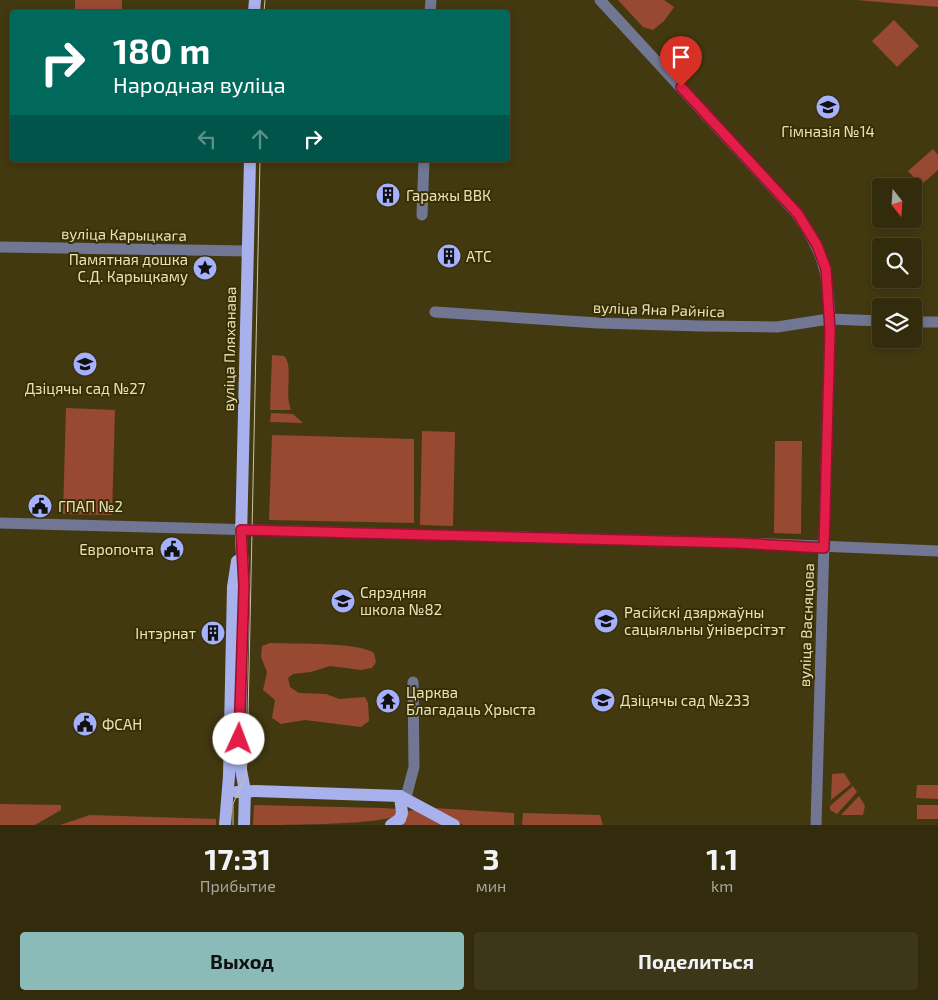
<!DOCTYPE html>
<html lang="ru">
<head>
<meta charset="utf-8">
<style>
  body { margin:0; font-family:"Exo 2",sans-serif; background:#3d371a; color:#f1f3f6; height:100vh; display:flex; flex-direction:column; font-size:19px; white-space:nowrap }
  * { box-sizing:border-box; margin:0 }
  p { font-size:16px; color:#a8a79d }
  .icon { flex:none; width:28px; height:28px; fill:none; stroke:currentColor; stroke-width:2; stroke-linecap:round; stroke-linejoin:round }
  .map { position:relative; height:825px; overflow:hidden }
  .side { display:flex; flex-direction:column; background:#322b0c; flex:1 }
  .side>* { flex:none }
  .top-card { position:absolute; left:10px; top:10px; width:500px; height:152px; border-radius:5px; box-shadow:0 2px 8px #0003,0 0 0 1px #4d472d; background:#00695c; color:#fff; overflow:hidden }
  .needle { width:32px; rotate:163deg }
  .fabs { position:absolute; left:872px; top:178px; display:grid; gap:10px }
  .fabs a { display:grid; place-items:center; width:50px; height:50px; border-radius:5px; background:#322b0c; box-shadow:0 2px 8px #0003,0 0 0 1px #4d472d; font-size:25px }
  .pin { position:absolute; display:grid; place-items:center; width:42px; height:42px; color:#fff; margin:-51px -21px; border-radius:50% 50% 50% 0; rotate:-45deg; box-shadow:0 0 5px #0007 }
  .pin .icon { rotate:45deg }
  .me { position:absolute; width:55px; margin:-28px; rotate:2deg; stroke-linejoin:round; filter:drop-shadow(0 0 4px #0008) }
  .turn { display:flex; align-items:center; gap:18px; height:105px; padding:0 20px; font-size:22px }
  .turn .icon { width:65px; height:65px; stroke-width:2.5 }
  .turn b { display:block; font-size:35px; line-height:42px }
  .lanes { display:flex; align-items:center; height:48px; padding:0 20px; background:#0003; justify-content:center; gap:25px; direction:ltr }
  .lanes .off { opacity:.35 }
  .eta { display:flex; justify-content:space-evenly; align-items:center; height:85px; text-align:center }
  .eta b { font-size:30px; font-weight:700; line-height:35px }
  .primary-button { display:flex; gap:10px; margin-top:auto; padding:10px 20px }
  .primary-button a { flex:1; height:58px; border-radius:5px; background:#8bbbb9; color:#111; font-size:20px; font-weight:700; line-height:58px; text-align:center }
  .primary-button a+a { background:#3d371a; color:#f1f3f6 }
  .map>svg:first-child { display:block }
  .green { fill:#984932 }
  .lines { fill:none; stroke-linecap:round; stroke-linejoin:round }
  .minor { stroke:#717693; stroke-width:11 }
  .major { stroke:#a8b1ec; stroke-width:12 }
  .tram { stroke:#cbc29d; stroke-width:1 }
  .route-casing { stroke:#92132f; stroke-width:12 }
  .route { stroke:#e11d48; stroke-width:9 }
  .labels { text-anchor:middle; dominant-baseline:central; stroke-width:4; stroke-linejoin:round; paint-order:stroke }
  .poi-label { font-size:15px; fill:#eae2bd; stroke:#382f04; text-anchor:start }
  .street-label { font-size:15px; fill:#eae2bd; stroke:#382f04 }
</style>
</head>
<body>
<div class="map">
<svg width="938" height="825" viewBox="0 0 938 825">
  <rect width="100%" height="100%" fill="#423910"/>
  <g class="green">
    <rect x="75" y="0" width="47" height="12"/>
    <polygon points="618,0 664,0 674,7 664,21 653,30 643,27"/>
    <polygon points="856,0 938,0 938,7"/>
    <polygon points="894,20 919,46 897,67 872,41"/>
    <polygon points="933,149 938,155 938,170 921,185 908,171"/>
    <path d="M272,355l12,1c10,9 0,40 7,53l-2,1h-19z"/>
    <polygon points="66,408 115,410 112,515 63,514"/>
    <polygon points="271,413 293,414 303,423 270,422"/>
    <polygon points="422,431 455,432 453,526 420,525"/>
    <polygon points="272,435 414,439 414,523 269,520"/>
    <polygon points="775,441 802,441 801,534 774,533"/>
    <path d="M270,643c22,1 90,-1 104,10l2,9 -4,6 -11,2 -31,-4 -19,6 -18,2 -5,4 2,9 9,6 27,1 13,5 26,-2 3,6 1,18 -8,6 -56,-7 -24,4 -9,-6 3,-18 -12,-10 4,-18 -6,-15 1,-11z"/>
    <polygon points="844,773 851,784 831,800 832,774"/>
    <polygon points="917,785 938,785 938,799 916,798"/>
    <polygon points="853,786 857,792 837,814 830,810 830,806"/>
    <polygon points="859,796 865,806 863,815 841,815"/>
    <polygon points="0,804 61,805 61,810 35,825 0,825"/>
    <path d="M254,805l130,3 13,1 -1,7c-23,9 -112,9 -143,9z"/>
    <rect x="917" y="805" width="21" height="14"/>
    <polygon points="434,808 514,813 514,825 463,825"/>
    <polygon points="415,810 446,825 402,825 408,811"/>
    <polygon points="523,813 600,815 603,825 522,825"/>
    <polygon points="90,815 216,819 216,825 60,825"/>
  </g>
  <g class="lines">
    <g class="minor">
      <path d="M600,0l197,214c30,43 32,65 33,116l-14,495"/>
      <polyline points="430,12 431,0"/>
      <polyline points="422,215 424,160"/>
      <polyline points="0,247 248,251"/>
      <polyline points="435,312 598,323 701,326 777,327 829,319 881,321"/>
      <polyline points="914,322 938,322"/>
      <polyline points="0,523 771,544 938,551"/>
      <polyline points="406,797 414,767 413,682"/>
    </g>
    <g class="major">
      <polyline points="254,12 255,0"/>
      <polyline points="237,792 255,791 400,796 454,825"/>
      <polyline points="225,825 229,776 233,587 237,561"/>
      <polyline points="244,825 245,791 239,759 244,586 241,538 250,160"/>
      <polyline points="391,825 400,819 402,813 400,796"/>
    </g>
    <g class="tram">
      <polyline points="264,12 265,0"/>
      <polyline points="233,825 233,804 245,776 247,763 260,160"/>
    </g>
  </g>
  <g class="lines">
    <defs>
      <polyline id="route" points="239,739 244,586 241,530 738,543 824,548 830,330 826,269 817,245 798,214 681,87"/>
    </defs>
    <use href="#route" class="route-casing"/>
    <use href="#route" class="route"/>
  </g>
  <defs>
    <symbol id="school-disc" viewBox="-11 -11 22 22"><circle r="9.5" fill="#a5b1fc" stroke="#382f04"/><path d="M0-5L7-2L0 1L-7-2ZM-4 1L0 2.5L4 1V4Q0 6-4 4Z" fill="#111"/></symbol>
    <symbol id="building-disc" viewBox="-11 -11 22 22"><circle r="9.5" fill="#a5b1fc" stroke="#382f04"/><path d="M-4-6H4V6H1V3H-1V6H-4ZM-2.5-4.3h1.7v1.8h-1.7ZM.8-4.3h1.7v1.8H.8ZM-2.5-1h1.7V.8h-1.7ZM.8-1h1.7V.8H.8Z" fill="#111"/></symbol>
    <symbol id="sight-disc" viewBox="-11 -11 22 22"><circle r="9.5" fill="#a5b1fc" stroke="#382f04"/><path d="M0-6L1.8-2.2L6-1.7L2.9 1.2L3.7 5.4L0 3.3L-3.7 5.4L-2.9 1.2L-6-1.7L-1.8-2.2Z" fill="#111"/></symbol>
    <symbol id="civic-disc" viewBox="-11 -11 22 22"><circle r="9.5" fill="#a5b1fc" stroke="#382f04"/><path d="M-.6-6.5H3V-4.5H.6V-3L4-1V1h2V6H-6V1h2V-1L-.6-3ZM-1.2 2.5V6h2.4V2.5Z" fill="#111"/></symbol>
    <symbol id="university-disc" viewBox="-11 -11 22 22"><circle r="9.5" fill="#a5b1fc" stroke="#382f04"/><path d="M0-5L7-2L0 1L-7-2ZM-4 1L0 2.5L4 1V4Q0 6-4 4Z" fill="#111"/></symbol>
    <symbol id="temple-disc" viewBox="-11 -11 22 22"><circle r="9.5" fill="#a5b1fc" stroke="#382f04"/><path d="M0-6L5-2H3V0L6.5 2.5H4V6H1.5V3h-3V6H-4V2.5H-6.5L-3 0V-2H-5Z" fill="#111"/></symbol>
  </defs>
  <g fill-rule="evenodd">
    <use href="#school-disc" x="814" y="93" width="28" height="28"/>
    <use href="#building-disc" x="374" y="181" width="28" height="28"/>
    <use href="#building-disc" x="435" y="242" width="28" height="28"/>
    <use href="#sight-disc" x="191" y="254" width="28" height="28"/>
    <use href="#school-disc" x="71" y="350" width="28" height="28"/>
    <use href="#civic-disc" x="26" y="492" width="28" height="28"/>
    <use href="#civic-disc" x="158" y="535" width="28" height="28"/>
    <use href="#school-disc" x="329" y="587" width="28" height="28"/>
    <use href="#university-disc" x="592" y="607" width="28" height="28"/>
    <use href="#building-disc" x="199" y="619" width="28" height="28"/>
    <use href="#school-disc" x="589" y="686" width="28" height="28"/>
    <use href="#temple-disc" x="374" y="687" width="28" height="28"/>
    <use href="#civic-disc" x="71" y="710" width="28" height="28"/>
  </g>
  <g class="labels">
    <g class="poi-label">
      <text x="828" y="131" text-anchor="middle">Гімназія №14</text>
      <text x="406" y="195">Гаражы ВВК</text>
      <text x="466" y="256">АТС</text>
      <text x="188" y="259" text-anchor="end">Памятная дошка<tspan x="188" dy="17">С.Д. Карыцкаму</tspan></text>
      <text x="85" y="388" text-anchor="middle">Дзіцячы сад №27</text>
      <text x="58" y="506">ГПАП №2</text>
      <text x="154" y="549" text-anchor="end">Европочта</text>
      <text x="360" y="592">Сярэдняя<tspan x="360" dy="17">школа №82</tspan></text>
      <text x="624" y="612">Расійскі дзяржаўны<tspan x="624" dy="17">сацыяльны ўніверсітэт</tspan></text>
      <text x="196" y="633" text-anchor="end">Інтэрнат</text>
      <text x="406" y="692">Царква<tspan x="406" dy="17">Благадаць Хрыста</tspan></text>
      <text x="620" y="700">Дзіцячы сад №233</text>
      <text x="102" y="724">ФСАН</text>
    </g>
    <g class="street-label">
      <text transform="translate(124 234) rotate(1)">вуліца Карыцкага</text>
      <text transform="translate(659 309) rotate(2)">вуліца Яна Райніса</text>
      <text transform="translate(229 349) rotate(-89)">вуліца Пляханава</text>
      <text transform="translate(806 625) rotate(-88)">вуліца Васняцова</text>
    </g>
  </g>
</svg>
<div class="fabs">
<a><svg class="needle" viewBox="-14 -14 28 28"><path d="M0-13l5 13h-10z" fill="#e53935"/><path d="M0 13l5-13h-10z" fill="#a8a79d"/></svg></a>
<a><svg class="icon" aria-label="search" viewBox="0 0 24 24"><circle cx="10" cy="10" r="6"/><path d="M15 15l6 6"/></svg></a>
<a><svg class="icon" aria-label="layers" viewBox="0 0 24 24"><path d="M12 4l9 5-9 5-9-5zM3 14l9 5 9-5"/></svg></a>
</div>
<div class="pin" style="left:681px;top:87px;background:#d93025"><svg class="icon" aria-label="arrive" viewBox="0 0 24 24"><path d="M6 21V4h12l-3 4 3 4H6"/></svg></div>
<svg class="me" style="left:239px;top:739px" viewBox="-20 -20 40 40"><circle r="19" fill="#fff"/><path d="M0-13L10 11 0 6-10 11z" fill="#e11d48"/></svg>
<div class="top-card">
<div class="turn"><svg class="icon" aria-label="right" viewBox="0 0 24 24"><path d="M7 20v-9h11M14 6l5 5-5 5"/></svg><div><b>180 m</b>Народная вуліца</div></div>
<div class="lanes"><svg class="icon off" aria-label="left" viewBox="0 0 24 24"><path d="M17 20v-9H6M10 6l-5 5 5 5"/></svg><svg class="icon off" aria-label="ahead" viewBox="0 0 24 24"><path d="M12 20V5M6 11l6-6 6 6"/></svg><svg class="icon" aria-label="right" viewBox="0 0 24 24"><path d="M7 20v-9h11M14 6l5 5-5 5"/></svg></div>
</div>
</div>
<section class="side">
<div class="eta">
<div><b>17:31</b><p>Прибытие</p></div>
<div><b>3</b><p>мин</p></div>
<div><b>1.1</b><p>km</p></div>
</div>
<div class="primary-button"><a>Выход</a><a>Поделиться</a></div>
</section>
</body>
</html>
